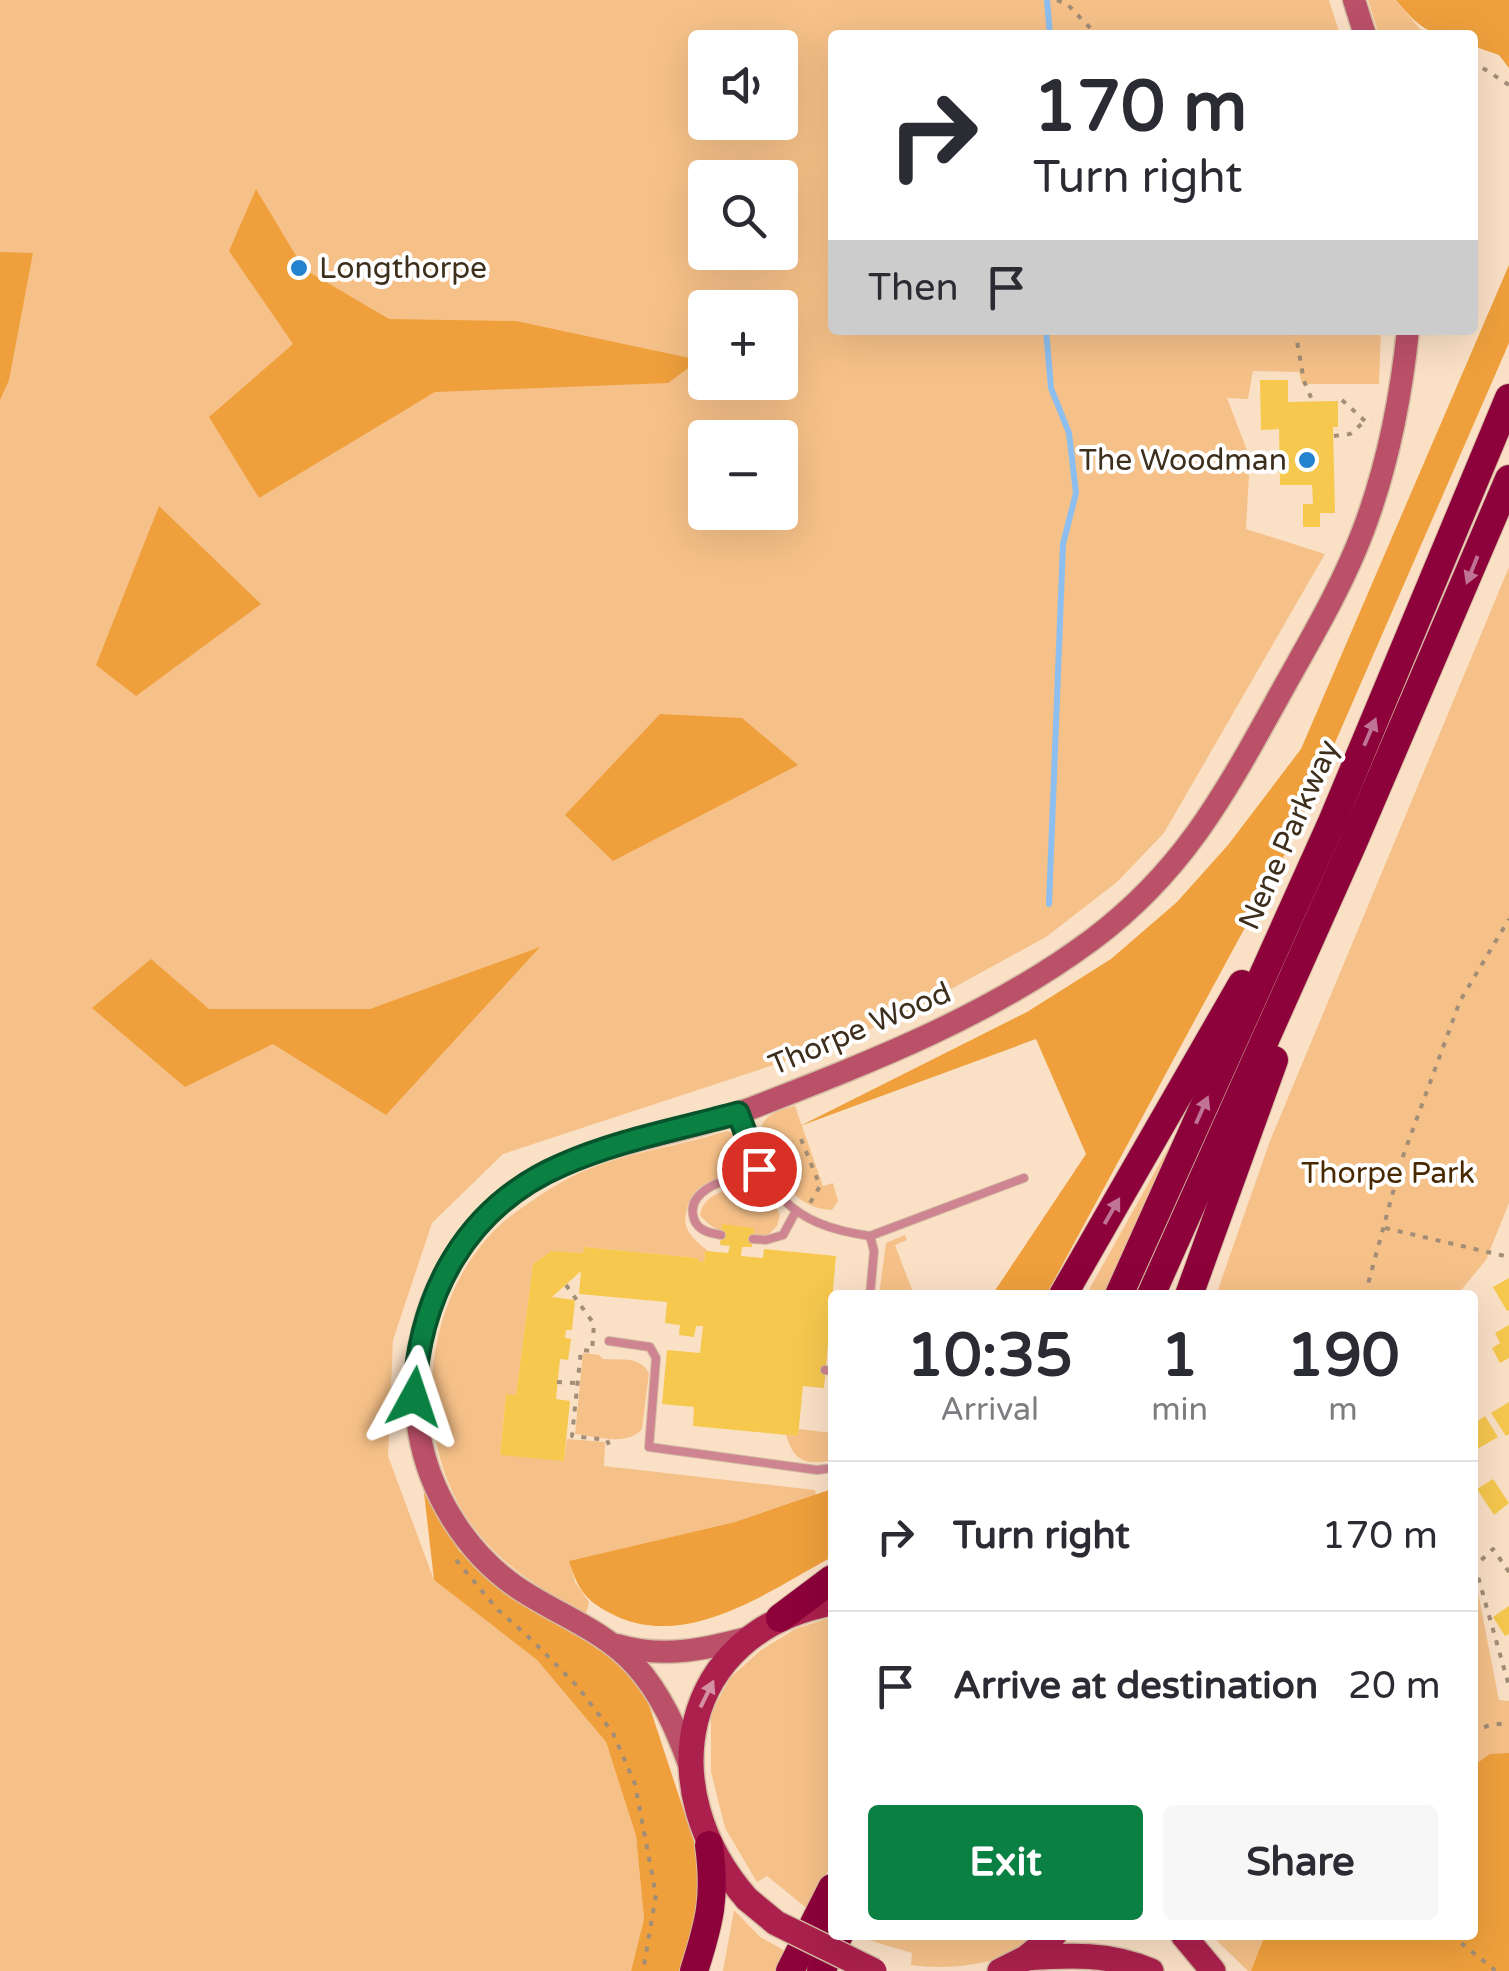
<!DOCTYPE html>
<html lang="en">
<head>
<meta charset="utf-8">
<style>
  body { margin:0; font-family:"Varela Round",sans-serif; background:#f7f7f7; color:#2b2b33; height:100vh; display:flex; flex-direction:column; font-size:38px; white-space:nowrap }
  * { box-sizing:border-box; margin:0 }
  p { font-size:32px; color:#7c7c81 }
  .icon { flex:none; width:55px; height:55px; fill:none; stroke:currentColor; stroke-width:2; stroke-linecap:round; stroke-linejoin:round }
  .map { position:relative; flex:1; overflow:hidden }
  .panel { position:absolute; left:828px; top:1290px; width:650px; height:650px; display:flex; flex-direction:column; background:#fff; border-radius:10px; box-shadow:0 10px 40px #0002 }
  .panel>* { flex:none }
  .hud { position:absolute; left:828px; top:30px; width:650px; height:305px; border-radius:10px; box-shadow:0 10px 40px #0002; background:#fff; color:#2b2b33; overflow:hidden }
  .controls { position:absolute; left:688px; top:30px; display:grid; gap:20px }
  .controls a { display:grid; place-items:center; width:110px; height:110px; border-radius:10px; background:#fff; box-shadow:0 10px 40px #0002; font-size:50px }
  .pin { position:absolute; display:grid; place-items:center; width:85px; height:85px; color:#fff; margin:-42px; border:5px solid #fff; border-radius:50%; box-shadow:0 2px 10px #0007 }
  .me { position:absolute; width:110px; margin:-55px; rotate:5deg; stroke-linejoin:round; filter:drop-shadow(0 0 8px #0008) }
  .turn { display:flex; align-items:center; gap:35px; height:210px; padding:0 40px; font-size:45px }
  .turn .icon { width:130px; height:130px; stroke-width:2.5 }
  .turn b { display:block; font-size:70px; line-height:85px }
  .then { display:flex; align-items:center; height:95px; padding:0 40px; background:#0003; gap:20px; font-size:38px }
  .eta { display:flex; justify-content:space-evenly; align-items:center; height:170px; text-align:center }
  .eta b { font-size:60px; font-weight:800; line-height:70px }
  .button { display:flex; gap:20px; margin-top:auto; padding:20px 40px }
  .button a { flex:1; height:115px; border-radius:10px; background:#0b8043; color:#fff; font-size:40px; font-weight:800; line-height:115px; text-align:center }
  .button a+a { background:#f7f7f7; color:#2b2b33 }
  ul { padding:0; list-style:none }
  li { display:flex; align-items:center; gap:30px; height:150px; padding:0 40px; border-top:2px solid #e1e1e2 }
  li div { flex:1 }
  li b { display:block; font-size:38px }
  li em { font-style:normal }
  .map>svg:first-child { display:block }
  .green { fill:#f6c189; fill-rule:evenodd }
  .forest { fill:#efa03c }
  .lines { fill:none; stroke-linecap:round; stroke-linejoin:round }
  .stream { stroke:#8cbfef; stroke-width:6 }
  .building { fill:#f6c84e }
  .lane-casing { stroke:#d4bca3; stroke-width:10 }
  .secondary-casing { stroke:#d4bca3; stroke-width:25 }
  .primary-casing { stroke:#d4bca3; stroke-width:28 }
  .highway-casing { stroke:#d4bca3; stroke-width:30 }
  .path { stroke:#a28d76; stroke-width:4; stroke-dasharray:5 8; stroke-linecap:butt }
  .lane { stroke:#ce8491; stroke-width:8 }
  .secondary { stroke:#bb5069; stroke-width:22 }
  .primary { stroke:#ab204d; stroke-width:25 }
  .highway { stroke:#8d023a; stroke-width:28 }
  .primary-bridge-casing { stroke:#d4bca3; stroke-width:28; stroke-linecap:butt }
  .primary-bridge { stroke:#ab204d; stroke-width:25 }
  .oneway { fill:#c07493 }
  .oneway2 { fill:#d590a6 }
  .route-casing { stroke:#07532c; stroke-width:25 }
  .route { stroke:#0b8043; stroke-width:18 }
  .poi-dot { fill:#2483cf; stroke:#fff; stroke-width:4 }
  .labels { text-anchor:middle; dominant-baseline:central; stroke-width:8; stroke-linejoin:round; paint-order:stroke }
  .poi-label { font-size:30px; fill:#3e2e1c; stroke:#fff; text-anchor:start }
  .street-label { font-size:30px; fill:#3e2e1c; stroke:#fff }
  .park-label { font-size:30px; fill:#492a00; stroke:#fff }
</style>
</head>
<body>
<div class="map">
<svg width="1509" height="1971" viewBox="0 0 1509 1971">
  <rect width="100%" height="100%" fill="#fae0c5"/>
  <g class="green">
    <path d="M0,0h1329l11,35h-508v295h549l-2,54h-77l-3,-12 -46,-1 -5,28 -21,-1 23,60 -4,71 79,25 -161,279 -47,49 -71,55 -146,80 -105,41 -292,96 -71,69 -39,117 -5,116 46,124 103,80 69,82 30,94 8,83 -13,52h-631zM705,48h75v74h-75zM705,178h75v74h-75zM705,308h75v74h-75zM705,438h75v74h-75z"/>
    <polygon points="1368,0 1396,0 1420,29 1437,35 1379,35"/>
    <polygon points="1509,567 1509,1203 1486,1260 1457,1295 1216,1295 1270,1141"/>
    <polygon points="1194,1102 1111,1295 1086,1295"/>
    <path d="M795,1106l28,80 10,-3 5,18 -6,9c-32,-1 -52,-27 -62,-54 -4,-9 -10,-20 -8,-30 4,-13 22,-17 33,-20z"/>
    <path d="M727,1131l14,5c5,9 12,21 5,31 -14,21 -51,1 -60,46 -4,19 10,28 23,39h-4l-1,10 -6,-1 -1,-3 -113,-11 -1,6 -32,-2 -18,13 -17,131h-10l-6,59 64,7 3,-22 38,3 -1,24 211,24 1,6 -81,26 -165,39 5,21 14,20 -3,13c-47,-27 -91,-53 -121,-100 -59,-93 -38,-238 51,-303 26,-19 55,-38 86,-48 41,-14 84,-20 125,-33z"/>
    <path d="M741,1185c21,1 31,11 39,30l-3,11 -9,9c-24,3 -52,1 -68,-20 4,-21 23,-23 41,-30z"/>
    <polygon points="905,1235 907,1240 895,1245 914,1295 879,1295 886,1243"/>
    <path d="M583,1353l16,2 4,4c17,1 37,-3 46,14l-7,56c-15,18 -47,7 -67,5z"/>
    <path d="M799,1429l33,4v27c-27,6 -38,1 -46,-25l12,1z"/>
    <polygon points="1473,1567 1499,1700 1509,1701 1509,1971 1248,1971 1211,1935 1472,1935"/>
    <polygon points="832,1617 832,1862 809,1910 767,1876 757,1882 725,1828 711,1772 711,1713 730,1678 761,1650 795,1629"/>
    <polygon points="734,1910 760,1937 787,1952 777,1971 723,1971"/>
    <path d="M864,1935h177c-33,29 -88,36 -130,30l1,-12 -50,-15z"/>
  </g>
  <g class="forest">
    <path d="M1396,0h113v68l-10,-13 -26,-9 -1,-11c-43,0 -48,-2 -76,-35z"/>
    <polygon points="256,189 304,269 389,319 516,321 699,360 668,383 435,392 259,498 209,417 293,344 229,251"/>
    <polygon points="0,252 33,253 9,380 0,400"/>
    <polygon points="1509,265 1509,343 1294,837 1046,1295 992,1295 1086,1154 1036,1039 800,1126 1027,1012 1111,959 1177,902 1228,845 1301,749"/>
    <polygon points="159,506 261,604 136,696 96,665"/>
    <polygon points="660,714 742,718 798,765 613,861 565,815"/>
    <polygon points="540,947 386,1115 273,1044 185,1087 92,1008 151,959 209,1009 370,1009"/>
    <polygon points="423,1484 459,1551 524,1599 627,1666 648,1702 697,1851 701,1918 683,1971 631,1971 644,1919 636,1836 606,1742 537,1660 434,1580"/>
    <path d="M832,1489v68c-65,35 -148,96 -222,56 -26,-14 -32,-24 -41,-52l166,-39z"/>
    <polygon points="1509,1753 1509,1971 1251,1971 1265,1935 1472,1935 1473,1766 1490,1754"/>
  </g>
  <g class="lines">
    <g class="stream">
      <polyline points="1047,0 1050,35"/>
      <polyline points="1046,330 1051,388 1069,433 1076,493 1063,544 1049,904"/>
    </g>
  </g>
  <g class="building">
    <polygon points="1260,380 1288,380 1288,402 1338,401 1338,427 1333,427 1335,513 1320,513 1320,527 1303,527 1303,504 1313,504 1312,485 1280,485 1279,429 1261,430"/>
    <polygon points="722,1224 754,1228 752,1247 742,1247 741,1256 763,1258 764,1249 836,1256 824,1388 803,1386 798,1436 693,1426 694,1407 662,1404 667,1350 700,1353 703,1326 696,1326 694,1337 679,1335 680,1325 665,1323 667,1302 579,1294 581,1271 552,1297 575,1300 572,1330 566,1330 565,1338 571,1339 568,1360 560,1359 556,1399 570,1401 564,1461 500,1455 506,1394 516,1395 533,1264 551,1251 583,1253 584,1247 698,1258 698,1261 704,1262 705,1251 728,1253 730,1246 720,1245"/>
    <polygon points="1509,1278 1509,1310 1507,1311 1493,1287"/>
    <polygon points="1509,1325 1509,1358 1500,1363 1492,1348 1500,1343 1495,1333"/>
    <polygon points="1509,1402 1509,1434 1506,1436 1491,1413"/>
    <polygon points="1485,1416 1498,1437 1472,1452 1472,1430 1478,1427 1475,1423"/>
    <polygon points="1493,1479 1509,1503 1494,1515 1477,1489"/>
    <polygon points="1509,1606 1509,1634 1505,1636 1493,1617"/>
  </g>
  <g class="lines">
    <defs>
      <g id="lane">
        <path d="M740,1117c27,74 46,107 130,119l154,-58"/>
        <path d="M721,1235c-11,-2 -23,-4 -27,-16 -11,-33 44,-42 65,-50"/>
        <polyline points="870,1236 874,1251 870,1295"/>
        <polyline points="753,1239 766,1240 783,1235 796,1211"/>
        <polyline points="609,1341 650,1347 656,1358 649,1447 817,1470 832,1468"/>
        <polyline points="825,1370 832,1371"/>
      </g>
      <g id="secondary">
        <polyline points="1354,0 1365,35"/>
        <path d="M617,1645c47,14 89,4 134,-8"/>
        <path d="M689,1764c-13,-36 -28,-70 -54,-99 -32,-36 -82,-52 -120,-79 -50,-35 -86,-94 -96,-154 -19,-111 41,-225 145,-268 61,-26 127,-33 188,-56 118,-46 238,-92 341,-169 88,-66 129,-140 181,-234 31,-57 66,-113 89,-174 24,-63 38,-134 45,-201"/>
      </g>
      <g id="primary">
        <path d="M747,1899c-96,-109 -69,-267 85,-296"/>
        <polyline points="1183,1935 1213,1971"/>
        <path d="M1026,1958c44,-3 84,-5 125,13"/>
        <polyline points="1000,1971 1026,1958 1054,1935"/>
      </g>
      <g id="highway">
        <polyline points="1063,1295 1242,984"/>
        <polyline points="1119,1295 1332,822 1509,398"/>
        <polyline points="1151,1295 1353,843 1509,479"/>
        <polyline points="1189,1295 1274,1060"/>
        <polyline points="780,1618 832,1579"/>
        <path d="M694,1971c16,-50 22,-74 15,-126"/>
        <polyline points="790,1971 832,1888"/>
        <polyline points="821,1971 839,1935"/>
      </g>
    </defs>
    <use href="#lane" class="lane-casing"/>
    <use href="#secondary" class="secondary-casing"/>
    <use href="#primary" class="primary-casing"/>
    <use href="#highway" class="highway-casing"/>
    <g class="path">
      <polyline points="1057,0 1068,5 1097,35"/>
      <polyline points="1472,61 1509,85"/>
      <polyline points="1295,330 1304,381 1312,400"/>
      <polyline points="1342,400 1365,421 1373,421"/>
      <polyline points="1334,436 1350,434 1365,421"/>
      <polyline points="801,1139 820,1186 810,1203"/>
      <polyline points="1385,1228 1509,1257"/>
      <polyline points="566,1285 594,1324 592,1351 581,1350 572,1436 607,1440 609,1445"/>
      <polyline points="1365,1295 1402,1159 1460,1001 1509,919"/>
      <polyline points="557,1382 577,1383"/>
      <polyline points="456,1560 498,1610 533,1641 577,1686 613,1733 635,1784 656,1895 643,1971"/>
      <polyline points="1509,1572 1493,1549 1475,1566 1509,1686"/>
      <polyline points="1472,1732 1490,1725 1509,1723"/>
      <polyline points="1451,1935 1496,1971"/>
    </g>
    <use href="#lane" class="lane"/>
    <use href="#secondary" class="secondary"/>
    <use href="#primary" class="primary"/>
    <use href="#highway" class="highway"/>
    <defs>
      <polyline id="primary-bridge" points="747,1899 776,1923 874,1971"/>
    </defs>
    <use href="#primary-bridge" class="primary-bridge-casing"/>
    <use href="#primary-bridge" class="primary-bridge"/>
  </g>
  <defs><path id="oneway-solid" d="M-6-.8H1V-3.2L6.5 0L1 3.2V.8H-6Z" transform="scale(2.5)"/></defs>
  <g class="oneway">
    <use href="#oneway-solid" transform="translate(1472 570) rotate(112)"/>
    <use href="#oneway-solid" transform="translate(1370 732) rotate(-67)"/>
    <use href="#oneway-solid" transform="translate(1202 1110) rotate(-66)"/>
    <use href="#oneway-solid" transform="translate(1112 1211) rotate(-60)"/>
  </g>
  <use class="oneway2" href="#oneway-solid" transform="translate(707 1694) rotate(-64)"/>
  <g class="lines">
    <defs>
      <path id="route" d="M414,1397c5,-102 51,-190 148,-232 56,-25 118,-36 176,-52l21,56"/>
    </defs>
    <use href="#route" class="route-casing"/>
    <use href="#route" class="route"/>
  </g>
  <g class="poi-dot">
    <circle cx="299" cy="268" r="10"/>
    <circle cx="1307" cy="460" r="10"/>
  </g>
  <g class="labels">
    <g class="poi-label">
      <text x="319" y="268">Longthorpe</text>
      <text x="1287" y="460" text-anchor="end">The Woodman</text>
    </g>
    <g class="street-label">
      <text transform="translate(1289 835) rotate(-66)">Nene Parkway</text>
      <text transform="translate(860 1029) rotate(-23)">Thorpe Wood</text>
    </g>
    <g class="park-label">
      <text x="1388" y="1173">Thorpe Park</text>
    </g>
  </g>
</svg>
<div class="controls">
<a><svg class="icon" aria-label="sound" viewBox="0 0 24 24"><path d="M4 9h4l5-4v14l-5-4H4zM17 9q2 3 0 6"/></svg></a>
<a><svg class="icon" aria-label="search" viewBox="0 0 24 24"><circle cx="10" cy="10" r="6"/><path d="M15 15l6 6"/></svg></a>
<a>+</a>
<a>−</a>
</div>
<div class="pin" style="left:759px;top:1169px;background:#d93025"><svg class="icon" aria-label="arrive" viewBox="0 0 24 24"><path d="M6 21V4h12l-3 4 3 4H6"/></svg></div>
<svg class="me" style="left:414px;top:1397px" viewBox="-20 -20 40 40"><path d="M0-17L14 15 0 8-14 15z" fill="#0b8043" stroke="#fff" stroke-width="4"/></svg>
<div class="hud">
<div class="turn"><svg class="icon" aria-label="right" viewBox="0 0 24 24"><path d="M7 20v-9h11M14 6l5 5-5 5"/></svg><div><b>170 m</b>Turn right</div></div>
<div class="then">Then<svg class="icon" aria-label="arrive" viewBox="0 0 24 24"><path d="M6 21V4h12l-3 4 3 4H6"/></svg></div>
</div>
<section class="panel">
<div class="eta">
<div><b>10:35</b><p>Arrival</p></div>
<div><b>1</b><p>min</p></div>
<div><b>190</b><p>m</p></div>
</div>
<ul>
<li><svg class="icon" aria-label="right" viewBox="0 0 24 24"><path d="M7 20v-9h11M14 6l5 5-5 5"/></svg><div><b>Turn right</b></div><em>170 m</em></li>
<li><svg class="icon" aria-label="arrive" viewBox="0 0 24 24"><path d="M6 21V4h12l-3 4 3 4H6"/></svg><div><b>Arrive at destination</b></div><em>20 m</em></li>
</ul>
<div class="button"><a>Exit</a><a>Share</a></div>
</section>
</div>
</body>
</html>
